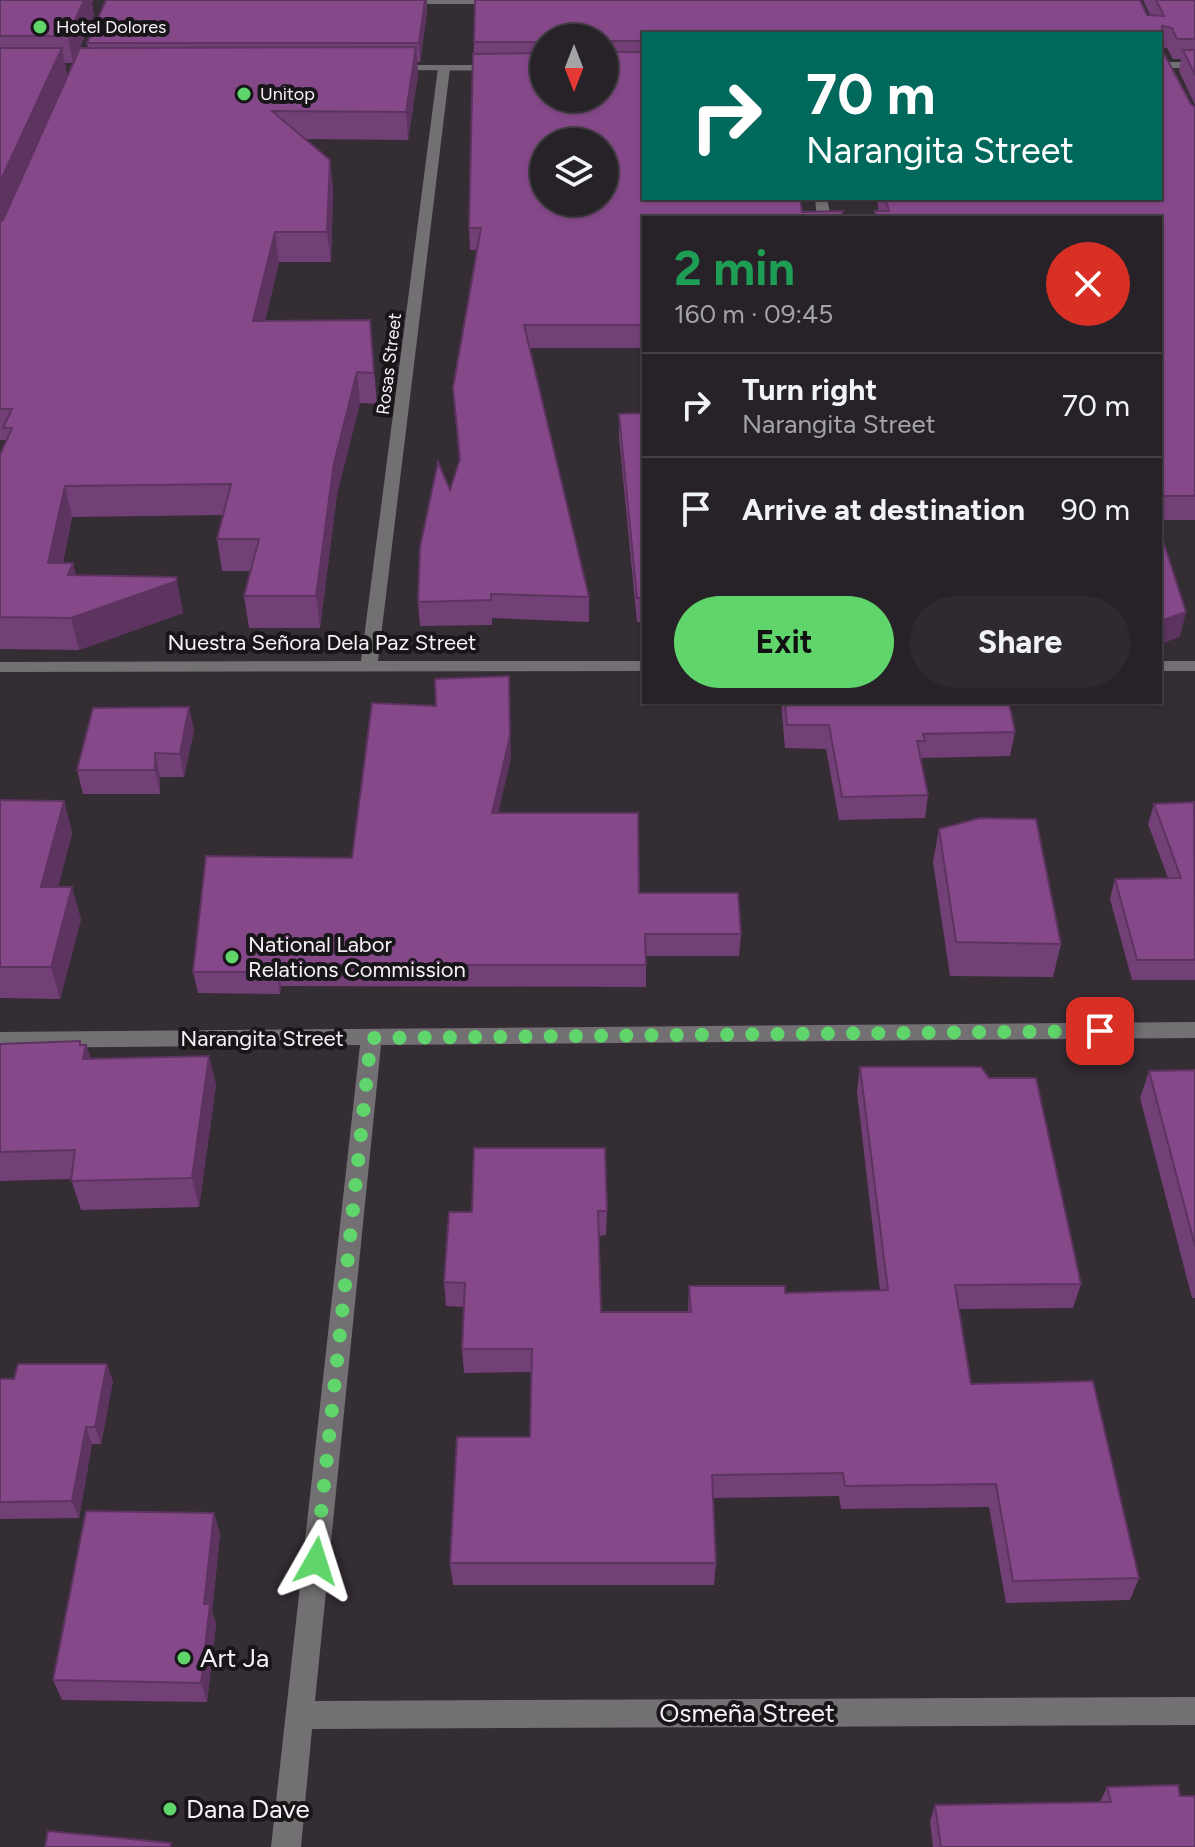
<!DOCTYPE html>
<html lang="en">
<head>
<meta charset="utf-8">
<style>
  body { margin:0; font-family:Figtree,sans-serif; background:#2f2a2f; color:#f1f3f6; height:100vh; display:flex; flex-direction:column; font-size:30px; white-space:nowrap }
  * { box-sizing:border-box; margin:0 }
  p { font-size:26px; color:#a4a4a7 }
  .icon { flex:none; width:44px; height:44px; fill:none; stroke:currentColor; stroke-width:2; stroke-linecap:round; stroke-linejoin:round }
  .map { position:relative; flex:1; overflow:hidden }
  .sheet { position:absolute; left:642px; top:216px; width:520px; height:488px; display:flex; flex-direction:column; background:#272227; border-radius:0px; box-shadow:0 2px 6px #0004,0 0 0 2px #433f44 }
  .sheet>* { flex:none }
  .banner { position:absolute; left:642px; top:32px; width:520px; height:168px; border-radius:0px; box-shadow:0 2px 6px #0004,0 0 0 2px #433f44; background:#00695c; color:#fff; overflow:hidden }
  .needle { width:52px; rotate:180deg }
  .controls { position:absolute; left:530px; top:24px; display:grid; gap:16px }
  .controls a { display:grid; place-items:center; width:88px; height:88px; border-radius:50%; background:#272227; box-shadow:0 2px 6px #0004,0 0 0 2px #433f44; font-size:40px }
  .pin { position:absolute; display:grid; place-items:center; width:68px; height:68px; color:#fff; margin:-34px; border-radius:16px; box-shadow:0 4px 12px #0006 }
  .me { position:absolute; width:88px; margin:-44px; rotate:6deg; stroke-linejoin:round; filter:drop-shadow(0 0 6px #0008) }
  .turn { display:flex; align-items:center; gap:28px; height:168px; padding:0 32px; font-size:36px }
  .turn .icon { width:104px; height:104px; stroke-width:2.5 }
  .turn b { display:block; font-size:56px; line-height:68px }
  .round { display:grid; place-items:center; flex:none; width:84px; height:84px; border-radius:42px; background:#2f2a2f }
  .headline { display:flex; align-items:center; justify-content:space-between; height:136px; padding:0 32px }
  h1 { font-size:48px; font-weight:700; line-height:60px; color:#1e9e55 }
  .action { display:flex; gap:16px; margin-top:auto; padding:16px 32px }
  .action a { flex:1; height:92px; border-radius:48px; background:#60d56b; color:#111; font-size:32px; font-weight:700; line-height:92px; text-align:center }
  .action a+a { background:#2f2a2f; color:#f1f3f6 }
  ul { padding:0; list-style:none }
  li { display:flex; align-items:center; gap:24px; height:104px; padding:0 32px; border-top:2px solid #433f44 }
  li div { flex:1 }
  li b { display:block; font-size:30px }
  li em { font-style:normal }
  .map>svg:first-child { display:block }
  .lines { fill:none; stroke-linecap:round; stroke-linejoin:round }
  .minor { fill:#737074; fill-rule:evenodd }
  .tertiary { fill:#737074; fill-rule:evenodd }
  .wall { fill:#723f76; fill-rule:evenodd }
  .shaded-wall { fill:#5d3360 }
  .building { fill:#854989; stroke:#5d3360; stroke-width:2; fill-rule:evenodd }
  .route { stroke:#60d56b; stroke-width:14; stroke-dasharray:0 25.2 }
  .poi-dot { fill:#60d56b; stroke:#191619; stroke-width:3 }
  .labels { text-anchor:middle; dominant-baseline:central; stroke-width:8; stroke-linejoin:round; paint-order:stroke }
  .far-poi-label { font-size:18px; fill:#f6f1f6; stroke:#191619; text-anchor:start }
  .far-street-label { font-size:18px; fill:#f6f1f6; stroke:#191619 }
  .street-label { font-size:22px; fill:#f6f1f6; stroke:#191619 }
  .poi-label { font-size:22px; fill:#f6f1f6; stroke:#191619; text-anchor:start }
  .near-poi-label { font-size:26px; fill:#f6f1f6; stroke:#191619; text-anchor:start }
  .near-street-label { font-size:26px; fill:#f6f1f6; stroke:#191619 }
</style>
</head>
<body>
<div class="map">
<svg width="1195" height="1847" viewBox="0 0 1195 1847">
  <rect width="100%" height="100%" fill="#342d34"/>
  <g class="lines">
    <g class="minor">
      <polygon points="395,0 505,0 505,1 500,4 400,4"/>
      <polygon points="444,65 450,68 378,661 644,661 644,671 0,672 0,662 361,661 438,68"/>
      <polygon points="815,198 827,198 831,218 817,218"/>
      <rect x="1160" y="661" width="35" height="10"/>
      <polygon points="1195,1022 1195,1038 381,1045 315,1701 1195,1697 1195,1725 312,1729 301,1847 271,1847 360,1045 0,1048 0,1032"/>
    </g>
    <g class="tertiary">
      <rect x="1160" y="62" width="35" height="6"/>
      <polygon points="392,65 544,65 544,71 388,70 386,68"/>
    </g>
  </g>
  <g class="wall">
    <polygon points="0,0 92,4 94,15 73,63 65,63 67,75 2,220 88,48 87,43 106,0 427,0 427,12 420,62 417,62 418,74 408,140 305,139 330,160 333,189 331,262 279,262 265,321 370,320 377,404 360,403 337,494 320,628 249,628 244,596 251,571 222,571 217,539 223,515 72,517 63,563 73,563 76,576 176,577 183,613 79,650 0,649 0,455 6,440 0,440"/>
    <path d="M475,0h665l7,15h3l-7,-15h52v105l-16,-34 2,-12h-8l-6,-11 -5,-1v3l29,54 4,3v413h-35v-302h-286l1,-7h4l-3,-13h284v-164h-516v164h156l2,14 41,-1v7h-199v130h-114l59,249v25l-97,-4v7l-72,1 -2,-24 2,-55 18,-85 12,28 9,-28 -6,-74 24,-138h-7l-1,-22zM544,38h60v60h-60zM544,142h60v60h-60z"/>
    <polygon points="644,413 644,622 637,622 619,437 619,414"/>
    <polygon points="781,702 1009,702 1015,732 1010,756 922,758 921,762 928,795 925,818 839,820 826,749 785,748"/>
    <polygon points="194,730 184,777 160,777 160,794 83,794 77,770"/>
    <polygon points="511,758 498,813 639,893 741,934 739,956 646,956 646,987 281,986 280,994 198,993 193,972 352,858"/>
    <polygon points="0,800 64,801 72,833 58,887 81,919 60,999 0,998"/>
    <polygon points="1154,804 1195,804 1195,980 1132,980 1110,899 1115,879 1168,878 1148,824"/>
    <polygon points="939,829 1061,944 1053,977 950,976 933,862"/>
    <polygon points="0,1044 86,1045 91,1059 209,1056 216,1085 199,1207 81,1210 71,1179 0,1181"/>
    <polygon points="860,1067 1081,1284 1073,1308 959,1309 971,1384 1139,1578 1130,1600 1006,1603 989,1507 841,1509 839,1496 713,1498 716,1563 714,1585 453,1585 450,1563 530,1437 532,1372 464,1373 462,1349 464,1307 446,1306 444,1282 449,1212 607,1211 606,1235 599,1236 601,1312 688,1312 689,1286 785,1293 880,1290 857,1092"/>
    <polygon points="1195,1070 1195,1298 1192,1298 1140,1098 1149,1071"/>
    <polygon points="0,1379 113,1381 101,1444 92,1444 79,1518 0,1519"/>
    <polygon points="214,1513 220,1534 212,1611 216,1624 207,1702 62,1700 53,1680"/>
    <polygon points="1107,1787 1180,1796 1195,1847 933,1847 930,1821 935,1805 1100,1802"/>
  </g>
  <g class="shaded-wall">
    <polygon points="84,0 94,0 92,4 94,15 73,63 68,36"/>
    <polygon points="425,0 427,0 427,12 420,62 419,43"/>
    <polygon points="416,47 418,74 408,140 406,112"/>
    <polygon points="62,48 67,75 0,226 0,182"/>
    <polygon points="330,160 333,189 331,262 327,232"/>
    <polygon points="275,232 279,262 258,352 253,321"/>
    <polygon points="357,372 360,403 337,494 320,628 316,596 334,463"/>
    <polygon points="65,486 72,517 56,595 48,563"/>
    <polygon points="73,563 80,595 68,575"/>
    <polygon points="177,581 183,613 79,650 71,618"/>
    <polygon points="1186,612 1180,637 1160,644 1160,621"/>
    <polygon points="509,676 511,758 493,835 492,813"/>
    <polygon points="189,707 194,730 184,777 180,754"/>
    <polygon points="155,753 160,777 160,794 155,770"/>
    <polygon points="64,801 72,833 50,919 41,887"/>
    <polygon points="72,887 81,919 60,999 51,967"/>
    <polygon points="277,965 281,986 280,994 277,972"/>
    <polygon points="80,1041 84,1055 86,1045 95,1074 92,1089 80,1045"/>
    <polygon points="209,1056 216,1085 199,1207 192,1178"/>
    <polygon points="107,1364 113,1381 101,1444 95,1427"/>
    <polygon points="86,1427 92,1444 79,1518 72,1501"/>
    <polygon points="214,1513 220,1534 212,1611 216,1624 207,1702 201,1683 204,1604"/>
  </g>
  <g class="building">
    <polygon points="0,0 84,0 68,36 0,36"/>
    <polygon points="106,0 425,0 419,43 87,43"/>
    <polygon points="475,0 1140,0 1147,15 1164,16 1156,0 1195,0 1195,39 1177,39 1172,28 1162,26 1162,50 1191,104 1195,107 1195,496 1160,496 1160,218 876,218 875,211 889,211 885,198 1160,198 1160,34 644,34 644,41 604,41 604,38 544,38 544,43 544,42 474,42"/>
    <polygon points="416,47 406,112 272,111 330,160 327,232 275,232 253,321 370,320 374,373 357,372 334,463 316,596 244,596 259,539 217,539 231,484 65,486 48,563 73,563 68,575 176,577 177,581 71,618 0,617 0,455 12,428 3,428 12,409 0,409 0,222 3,220 80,48"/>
    <polygon points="0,48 62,48 0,182"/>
    <polygon points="1183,50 1195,50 1195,75"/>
    <path d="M604,52h40v146h156l2,14 41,-1 -3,7h-196v107h-120l65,272 -98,-3v6l-73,2 2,-55 18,-85 12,28 10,-31 -7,-71 28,-160h-12l4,-174 71,-1v45h60zM544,142h60v60h-60z"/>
    <polygon points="644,413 644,598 637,598 619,414"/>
    <polygon points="1160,531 1186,612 1160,621"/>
    <polygon points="509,676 510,736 492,813 638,813 639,893 738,893 741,934 645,934 646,965 277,965 277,972 193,972 206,856 352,858 372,703 436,706 435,679"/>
    <polygon points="785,702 1009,702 1015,732 923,734 925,741 917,741 928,795 842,797 829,725 787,725"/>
    <polygon points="189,707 180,754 155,753 155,770 77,770 93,708"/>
    <polygon points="0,800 64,801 41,887 72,887 51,967 0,967"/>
    <polygon points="1194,802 1195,960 1137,960 1115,879 1181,878 1154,804"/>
    <polygon points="980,818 1036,819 1061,944 956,942 939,829"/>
    <polygon points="80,1041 80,1045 86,1045 83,1059 209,1056 192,1178 71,1181 75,1150 0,1152 0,1044"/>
    <polygon points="860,1067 981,1067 989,1078 1036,1078 1081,1284 955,1285 971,1384 1093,1381 1139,1578 1013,1581 996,1484 845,1486 843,1473 712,1475 716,1563 450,1563 457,1437 530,1437 532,1349 462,1349 465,1283 444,1282 449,1212 472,1212 474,1148 605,1148 607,1211 598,1211 601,1312 691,1312 689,1286 785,1286 785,1293 888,1290"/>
    <polygon points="1195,1070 1195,1246 1149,1071"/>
    <polygon points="18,1364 107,1364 95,1427 86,1427 72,1501 0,1502 0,1379 14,1379"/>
    <polygon points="86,1511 214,1513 204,1604 210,1604 201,1683 53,1680"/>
    <polygon points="1178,1785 1180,1796 1195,1796 1195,1847 941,1847 935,1805 1111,1802 1107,1787"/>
    <polygon points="48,1831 171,1843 170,1847 45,1847"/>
  </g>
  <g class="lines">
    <polyline class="route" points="316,1561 371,1038 1100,1031"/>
  </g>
  <g class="poi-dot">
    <circle cx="40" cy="27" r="8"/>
    <circle cx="244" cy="94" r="8"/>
    <circle cx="232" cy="957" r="8"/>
    <circle cx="184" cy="1658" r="8"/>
    <circle cx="170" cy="1809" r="8"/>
  </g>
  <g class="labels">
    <g class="far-poi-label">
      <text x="56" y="27">Hotel Dolores</text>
      <text x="260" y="94">Unitop</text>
    </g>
    <g class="far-street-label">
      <text transform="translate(389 364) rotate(-83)">Rosas Street</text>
    </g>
    <g class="street-label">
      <text x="322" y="642">Nuestra Señora Dela Paz Street</text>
      <text x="262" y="1038">Narangita Street</text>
    </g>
    <g class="poi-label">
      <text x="248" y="944">National Labor<tspan x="248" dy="25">Relations Commission</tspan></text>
    </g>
    <g class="near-poi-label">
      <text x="200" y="1658">Art Ja</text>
      <text x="186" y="1809">Dana Dave</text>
    </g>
    <g class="near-street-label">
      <text x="747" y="1713">Osmeña Street</text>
    </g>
  </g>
</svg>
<div class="controls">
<a><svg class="needle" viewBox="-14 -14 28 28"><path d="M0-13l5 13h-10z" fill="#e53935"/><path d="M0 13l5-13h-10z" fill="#a4a4a7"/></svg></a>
<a><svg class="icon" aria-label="layers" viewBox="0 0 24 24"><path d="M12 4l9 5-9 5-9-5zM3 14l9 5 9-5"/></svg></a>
</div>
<div class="pin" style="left:1100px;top:1031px;background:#d93025"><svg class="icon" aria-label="arrive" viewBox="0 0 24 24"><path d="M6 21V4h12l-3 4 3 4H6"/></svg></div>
<svg class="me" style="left:316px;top:1561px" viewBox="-20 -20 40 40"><path d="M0-17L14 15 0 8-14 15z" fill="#60d56b" stroke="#fff" stroke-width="4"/></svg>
<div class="banner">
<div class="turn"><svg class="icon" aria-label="right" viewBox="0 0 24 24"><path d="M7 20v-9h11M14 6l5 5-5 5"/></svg><div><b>70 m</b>Narangita Street</div></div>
</div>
<section class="sheet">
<div class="headline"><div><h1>2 min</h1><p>160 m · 09:45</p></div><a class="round" style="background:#d93025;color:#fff"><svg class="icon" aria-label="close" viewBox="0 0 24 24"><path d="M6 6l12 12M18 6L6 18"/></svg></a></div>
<ul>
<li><svg class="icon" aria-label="right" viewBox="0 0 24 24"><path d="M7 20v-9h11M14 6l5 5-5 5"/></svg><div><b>Turn right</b><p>Narangita Street</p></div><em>70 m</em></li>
<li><svg class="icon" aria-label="arrive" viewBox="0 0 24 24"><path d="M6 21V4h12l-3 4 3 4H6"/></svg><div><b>Arrive at destination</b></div><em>90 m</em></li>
</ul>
<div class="action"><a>Exit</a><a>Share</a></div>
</section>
</div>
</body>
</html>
